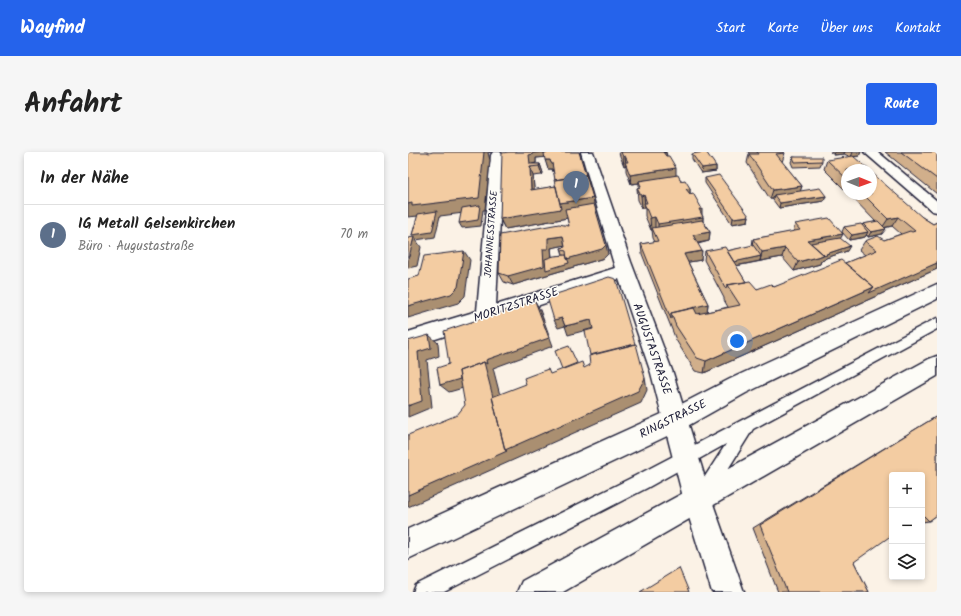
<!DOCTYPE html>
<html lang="de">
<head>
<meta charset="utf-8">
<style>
	:root { --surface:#fff; --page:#f6f6f6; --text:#222; --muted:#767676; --line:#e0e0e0; --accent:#2563eb }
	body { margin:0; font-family:Kalam,sans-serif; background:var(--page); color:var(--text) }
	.controls { position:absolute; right:12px; bottom:12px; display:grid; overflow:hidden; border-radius:4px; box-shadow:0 2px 6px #0003 }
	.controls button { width:36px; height:36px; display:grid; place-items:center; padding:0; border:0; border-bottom:1px solid var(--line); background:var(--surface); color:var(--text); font:20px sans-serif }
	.compass { position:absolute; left:433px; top:12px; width:36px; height:36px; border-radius:50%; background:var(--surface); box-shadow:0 2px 6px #0003; rotate:91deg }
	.you { position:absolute; left:329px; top:189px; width:14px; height:14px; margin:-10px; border:3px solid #fff; border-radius:50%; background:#1a73e8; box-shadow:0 0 0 6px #1a73e833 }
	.badge { display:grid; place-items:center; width:26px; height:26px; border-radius:50%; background:var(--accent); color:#fff; font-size:13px; font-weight:700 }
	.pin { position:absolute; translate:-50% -33px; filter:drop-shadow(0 1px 2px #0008) }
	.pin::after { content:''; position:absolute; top:21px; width:14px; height:12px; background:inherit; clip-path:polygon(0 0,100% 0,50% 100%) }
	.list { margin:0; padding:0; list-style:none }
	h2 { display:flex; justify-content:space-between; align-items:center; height:52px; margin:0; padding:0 16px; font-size:17px }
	h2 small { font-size:13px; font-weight:400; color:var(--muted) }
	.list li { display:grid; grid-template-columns:26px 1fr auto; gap:12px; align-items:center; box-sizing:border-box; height:60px; padding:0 16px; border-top:1px solid var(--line) }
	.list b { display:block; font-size:15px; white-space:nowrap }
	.list p { margin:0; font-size:13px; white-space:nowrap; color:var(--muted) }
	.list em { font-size:13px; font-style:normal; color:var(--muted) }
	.icon { flex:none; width:22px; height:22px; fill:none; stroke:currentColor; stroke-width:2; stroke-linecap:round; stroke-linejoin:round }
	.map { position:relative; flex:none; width:529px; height:440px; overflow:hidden; border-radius:4px }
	header { display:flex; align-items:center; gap:24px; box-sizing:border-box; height:56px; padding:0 20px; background:var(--accent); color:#fff }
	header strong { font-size:19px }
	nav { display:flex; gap:22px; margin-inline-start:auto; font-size:14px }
	.intro { display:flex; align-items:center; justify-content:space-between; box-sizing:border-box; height:96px; padding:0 24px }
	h1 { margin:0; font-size:28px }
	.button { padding:10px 18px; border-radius:4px; background:var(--accent); color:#fff; font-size:14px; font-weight:700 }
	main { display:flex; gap:24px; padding:0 24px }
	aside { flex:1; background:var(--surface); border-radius:4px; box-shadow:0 2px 6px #0003 }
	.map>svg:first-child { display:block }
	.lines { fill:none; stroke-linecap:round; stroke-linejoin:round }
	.service-casing { stroke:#22223b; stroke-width:3 }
	.minor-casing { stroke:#22223b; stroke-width:3 }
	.primary-casing { stroke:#22223b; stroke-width:3 }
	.service { fill:#fdfcf7; fill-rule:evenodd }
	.minor { fill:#fdfcf7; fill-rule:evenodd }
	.primary { fill:#fdfcf7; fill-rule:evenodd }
	.wall { fill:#d1af8b; stroke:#22223b; fill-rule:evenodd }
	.shaded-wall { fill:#aa8f71; stroke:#22223b }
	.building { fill:#f3cca2; stroke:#22223b }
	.labels { text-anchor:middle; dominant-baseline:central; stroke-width:3; stroke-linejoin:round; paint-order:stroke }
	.far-street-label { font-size:10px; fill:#22223b; stroke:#fdfcf7 }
	.street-label { font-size:12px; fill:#22223b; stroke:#fdfcf7 }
</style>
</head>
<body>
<header>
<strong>Wayfind</strong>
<nav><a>Start</a><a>Karte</a><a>Über uns</a><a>Kontakt</a></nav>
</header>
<div class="intro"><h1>Anfahrt</h1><a class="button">Route</a></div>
<main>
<aside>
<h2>In der Nähe<small></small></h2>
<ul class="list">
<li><span class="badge" style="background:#5c6f8a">1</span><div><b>IG Metall Gelsenkirchen</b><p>Büro · Augustastraße</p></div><em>70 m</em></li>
</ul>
</aside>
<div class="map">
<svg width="529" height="440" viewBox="0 0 529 440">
	<rect width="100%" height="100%" fill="#fbf2e6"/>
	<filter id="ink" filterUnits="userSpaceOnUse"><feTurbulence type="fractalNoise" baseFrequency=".025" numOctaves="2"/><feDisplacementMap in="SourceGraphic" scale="8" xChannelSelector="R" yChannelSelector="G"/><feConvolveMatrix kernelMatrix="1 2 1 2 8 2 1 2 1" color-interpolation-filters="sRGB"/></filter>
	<g filter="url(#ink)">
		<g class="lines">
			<!-- service casing -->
			<g class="service-casing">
				<path id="service" d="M529,166V177L345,277L302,346L296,349L290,346L287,340L318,292L239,336L36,440H5L8,433L227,324Z"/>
			</g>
			<!-- minor casing -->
			<g class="minor-casing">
				<path id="minor" d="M85,0H92L95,3L88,153L207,116L173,0H185L223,110L265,221L304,349L336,440H304L276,349L243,221L211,127L0,196V180L69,159L83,3Z
					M456,0H470L529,49V60L524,59Z"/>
			</g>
			<!-- primary casing -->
			<g class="primary-casing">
				<path id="primary" d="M529,132V147L338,241L276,276L0,407V377L258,260L322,227Z
					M529,204V224L155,440H109L114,429L521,207Z"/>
			</g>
			<!-- service -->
			<use href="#service" class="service"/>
			<!-- minor -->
			<use href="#minor" class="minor"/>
			<!-- primary -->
			<use href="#primary" class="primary"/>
		</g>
		<!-- wall -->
		<path class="wall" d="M101,0H171L200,102L196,106L105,133L96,130L91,121L161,74L159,66L97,77L92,67ZM137,5L140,17H144L146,20L148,34L126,38L125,24L134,23L135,21L132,12H124L128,11V6ZM157,93V95L153,96L155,103L144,105L143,96Z
			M211,0H258L259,4L268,23L282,36V42L295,65V69L302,80L301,89L290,92L293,108L280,110L300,152L299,160L320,155L316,148V146L296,108L297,99H319L344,94L345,87L385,80L387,72L432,86L439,99L418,106L416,108L413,109L412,112L386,119L374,105L328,114L338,130L349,137L366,135L437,111L457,103L451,98L457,89L476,88L493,82L484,74L476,76L474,82L460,85L459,83L457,85L441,88L434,80L436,75L454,73L455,72L468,70L441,42H463L514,65L525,72L529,70V117L296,221L287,219L268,188L263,175L234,102L233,92L247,90L245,86L244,78H243L237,64V56H234L230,48L229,36L231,35V31L223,32L218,19V13L216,14L212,4Z
			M340,0H376L377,1L374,10L394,34L392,39L418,44L416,49L371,56L365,48V47H362L339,11L341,2Z
			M422,0H453L451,4L443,5L436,2L426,3Z
			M477,0H529V42Z
			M284,2L308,14V19L293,21L284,7Z
			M385,5L414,9L412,14L385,15L383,10Z
			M419,8L439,18V40L416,17Z
			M297,26L341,64L340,69L324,72L297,31Z
			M529,264V363L521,369L514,370V323L446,410L461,440H370L345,376Z"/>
		<!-- shaded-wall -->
		<path class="shaded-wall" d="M76,0H83L80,1L82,8L77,58H75L73,74L54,76L51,71L71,59L32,64L27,85L8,88L13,95L9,114L0,116V105L6,86L4,83L10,64L0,65V52Z
			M125,0H142V5L128,6V11L124,12V15L98,10Z
			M255,0H258L259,9Z
			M427,0H437L436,2L426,3Z
			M445,0H453L451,4L443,5Z
			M217,4L218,13L216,14L215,5Z
			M137,8H142L144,11L147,20H145L144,17H140Z
			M132,12L135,21L134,23L131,14Z
			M308,14V19L293,21L294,16Z
			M122,15L125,24L127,47L123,38Z
			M268,16V25L231,29V31L223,32L222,23Z
			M394,34L391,43H366L365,47H362L365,38Z
			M282,36V48L278,37Z
			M236,43L237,56H234L233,44Z
			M418,44L416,49L371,56L372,51Z
			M185,46L188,61L97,77L92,67L152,51Z
			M291,57H294V65H295L294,77L250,85V72Z
			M341,64L340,69L324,72L325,66Z
			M247,65V77L243,78L242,66Z
			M490,65L484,74L474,76L480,67Z
			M478,77L474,82L460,85L463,80Z
			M302,80L301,89L285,92V83Z
			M460,80L457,85L441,88L444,83Z
			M435,82L430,91L402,96L399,88Z
			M155,84L158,93L143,96L144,106L159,107L198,93L200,102L196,106L105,133L100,124L135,97L140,86Z
			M442,94L439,99L418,106L416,108L413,109L412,112L386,119L390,110L416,103L418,102Z
			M377,96L374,105L352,109L354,100Z
			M56,99L62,108L57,144L50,151L0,166V154Z
			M294,99L293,108L276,111V102Z
			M353,104L352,109L322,115L323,110Z
			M529,111V117L296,221L298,209L466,135Z
			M127,149L132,158L145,194L85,216L105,294L237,226L239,238L233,251L0,355V343L97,298L62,234L41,240L32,233L76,210Z
			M300,152L299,160L268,174L285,155Z
			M154,166L157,174L150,176L146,168Z
			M183,168L186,176L160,183L157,174Z
			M21,183L30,191L31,204L19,208L24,255L0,265V254L10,200Z"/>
		<!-- building -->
		<path class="building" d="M0,0H19L21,1L25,0H76L71,46L4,54V51L0,52Z
			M101,0H125V2L121,3L122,12H132L131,14L122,15L123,38L148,34L153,57L92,67L94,1Z
			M126,0H140L126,1Z
			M140,0H171L178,23L147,28L144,11H143L142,8H137L136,1Z
			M213,0H258H255L258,4H261L268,16L222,23L217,10H220L217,4L215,5Z
			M296,0H298L308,14L294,16L284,2Z
			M349,0H376L377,1L368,2L394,34L365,38L341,2H350Z
			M493,0H529V27Z
			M445,4L461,18H439V27L419,8Z
			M385,5H414V9L387,10Z
			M463,20L514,65L525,72L529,70V111L461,141L466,135L437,111L469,98L457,89L470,84L476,88L502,79L504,80L507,79L490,65L480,67L455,42H463Z
			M178,23L185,46L152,51L146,28Z
			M270,23L273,29L277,28L282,36L278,37L282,42L285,41L294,57H291L295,65L250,72L247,65L242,66L236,51H239L236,43L233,44L229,36L233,35L231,29Z
			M311,23L341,64L325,66L297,26Z
			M412,36L418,44L372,51L366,43Z
			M186,52L198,93L194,97L159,107L158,99L154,98L153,96L157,95L155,84L140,86V97H135L136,114L100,124L91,121L92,83L151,72L161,74L157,57Z
			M72,53L70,68L51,71L54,56Z
			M29,59L24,80L4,83L10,62Z
			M421,66L435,82L399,88L416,103L390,110L377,96L354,100L345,87L392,78L387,72Z
			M294,68L302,80L285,83L294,99L276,102L300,152L263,161V167L233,92L250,89L244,76Z
			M470,69L478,77L463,80L455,72Z
			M453,72L460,80L444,83L436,75Z
			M6,85L1,105H0V86Z
			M432,86L442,94L418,102L419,103L415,104L416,103L403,91Z
			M345,93L353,104L326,110L319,99Z
			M317,95L338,130L319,133L318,137L297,99Z
			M56,99L50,135L43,142L0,154V127L11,124L16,104Z
			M158,103L161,111L138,118L137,107L146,104Z
			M433,108L466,135L298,209L289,206L268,174L263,161L286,156L289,162L332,153L319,133L342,129L349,137L363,132L366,135Z
			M201,125L208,127L227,192L182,203L177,179L185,177L183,168L157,174L154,166L146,168L139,145Z
			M127,149L141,186L78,208L79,212L76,210L51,219L52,227L32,233L29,216L41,212L36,179Z
			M21,183L23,196L10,200L14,249L0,254V189Z
			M228,192L237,226L230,239L97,298L84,245L118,232L116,226L140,217L142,222L174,210L176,216L182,213L181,204Z
			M161,194L169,211L154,217L147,199Z
			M76,210L85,245H84L97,298L99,299L0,343V283L49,263L57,253L51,219Z
			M529,264V363L521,369L516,364L514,366V323H484V383L446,410L461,440H379L352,373Z
			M271,416L281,440H232Z"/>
	</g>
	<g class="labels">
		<!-- far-street labels -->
		<g class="far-street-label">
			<text transform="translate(83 82) rotate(-86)">JOHANNESSTRASSE</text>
		</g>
		<!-- street labels -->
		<g class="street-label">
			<text transform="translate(108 153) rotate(-18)">MORITZSTRASSE</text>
			<text transform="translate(244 197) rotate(71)">AUGUSTASTRASSE</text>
			<text transform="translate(265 267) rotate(-26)">RINGSTRASSE</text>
		</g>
	</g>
</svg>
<div class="controls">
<button>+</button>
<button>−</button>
<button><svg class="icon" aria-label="layers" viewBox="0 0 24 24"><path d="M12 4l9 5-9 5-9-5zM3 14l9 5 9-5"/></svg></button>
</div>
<svg class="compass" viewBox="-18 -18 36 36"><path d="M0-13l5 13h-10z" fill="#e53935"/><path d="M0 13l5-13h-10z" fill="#767676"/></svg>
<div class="you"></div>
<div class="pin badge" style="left:168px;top:52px;background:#5c6f8a">1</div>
</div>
</main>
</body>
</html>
